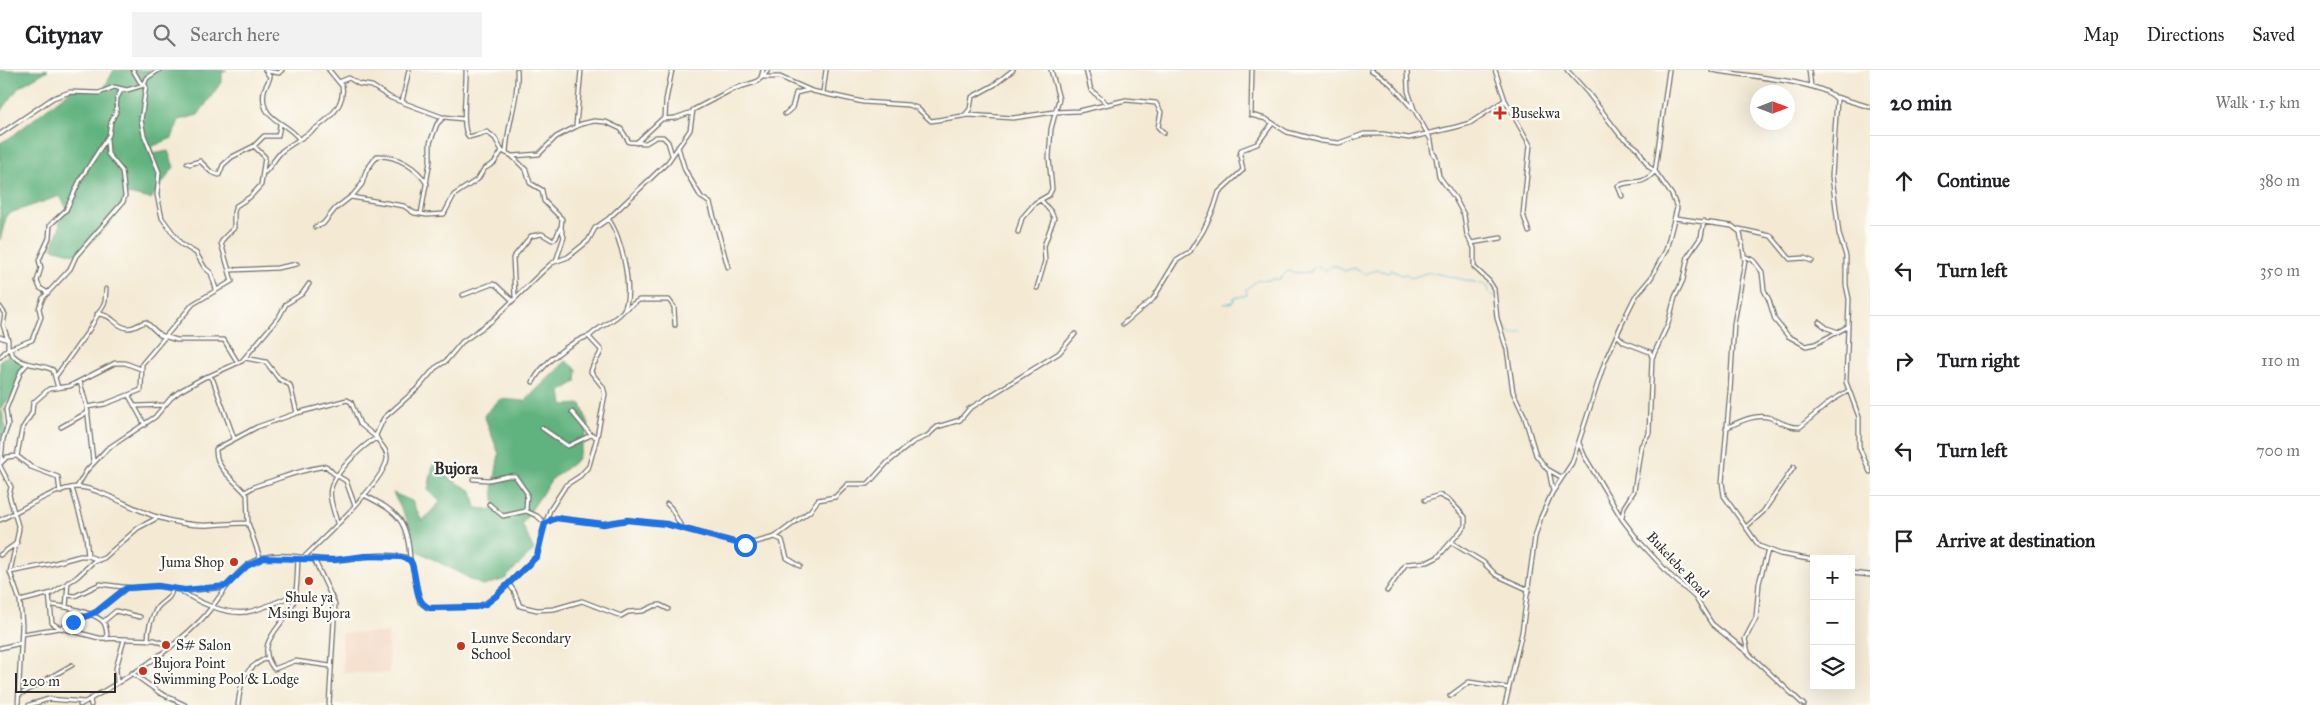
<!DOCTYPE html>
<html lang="en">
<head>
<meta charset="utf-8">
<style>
	:root { --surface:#fff; --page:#f2f2f2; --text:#202124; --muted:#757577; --line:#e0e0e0 }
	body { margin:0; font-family:"IM FELL Great Primer",serif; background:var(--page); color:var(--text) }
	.controls { position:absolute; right:15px; bottom:15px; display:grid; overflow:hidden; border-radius:0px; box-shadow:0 5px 20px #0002 }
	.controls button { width:45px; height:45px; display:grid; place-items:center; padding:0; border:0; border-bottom:1px solid var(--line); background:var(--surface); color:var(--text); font:25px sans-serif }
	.compass { position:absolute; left:1750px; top:15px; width:45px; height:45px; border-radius:50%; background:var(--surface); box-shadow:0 5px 20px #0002; rotate:90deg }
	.scale { position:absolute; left:15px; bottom:12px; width:101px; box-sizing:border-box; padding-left:5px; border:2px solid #2b2b2b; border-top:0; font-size:14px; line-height:18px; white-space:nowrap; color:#2b2b2b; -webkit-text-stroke:4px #fdfcf7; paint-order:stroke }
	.stop { position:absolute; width:15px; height:15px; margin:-11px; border:4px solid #1a73e8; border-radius:50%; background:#fff }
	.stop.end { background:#1a73e8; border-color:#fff; box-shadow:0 1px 5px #0008 }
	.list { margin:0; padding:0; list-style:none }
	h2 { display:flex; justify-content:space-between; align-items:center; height:65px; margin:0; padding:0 20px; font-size:21px }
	h2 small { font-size:16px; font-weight:400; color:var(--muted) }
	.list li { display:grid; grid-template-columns:32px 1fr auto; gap:15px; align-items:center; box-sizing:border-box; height:90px; padding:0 20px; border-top:1px solid var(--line) }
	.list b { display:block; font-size:19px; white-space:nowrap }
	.list em { font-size:16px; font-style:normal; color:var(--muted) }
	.icon { flex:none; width:28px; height:28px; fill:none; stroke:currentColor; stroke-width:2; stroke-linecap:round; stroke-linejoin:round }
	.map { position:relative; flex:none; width:1870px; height:635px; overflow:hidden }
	header { display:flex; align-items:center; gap:30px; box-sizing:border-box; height:70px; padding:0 25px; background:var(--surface); border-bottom:1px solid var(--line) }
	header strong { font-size:24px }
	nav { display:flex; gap:28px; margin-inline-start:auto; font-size:18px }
	.search { width:350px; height:45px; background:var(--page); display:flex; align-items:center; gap:12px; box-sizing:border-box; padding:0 18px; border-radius:0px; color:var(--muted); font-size:19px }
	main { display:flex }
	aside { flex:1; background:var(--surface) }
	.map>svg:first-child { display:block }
	.built { fill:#f3d4bf }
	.forest { fill:#61b27e; stroke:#466e54 }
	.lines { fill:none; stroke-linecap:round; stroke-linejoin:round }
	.stream { stroke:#59bfd7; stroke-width:1 }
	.street-casing { stroke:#716e66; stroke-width:5.5 }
	.street { stroke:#fff; stroke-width:3 }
	.route { stroke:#1a73e8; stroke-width:6 }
	.poi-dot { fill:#c8321e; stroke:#fdfcf7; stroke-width:2 }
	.labels { text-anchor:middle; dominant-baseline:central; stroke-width:4.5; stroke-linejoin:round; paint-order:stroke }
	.poi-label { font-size:14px; fill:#2b2b2b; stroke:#fdfcf7; text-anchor:start }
	.street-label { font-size:14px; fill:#2b2b2b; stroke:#fdfcf7 }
	.quarter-label { font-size:16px; font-weight:bold; fill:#2b2b2b; stroke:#fdfcf7 }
</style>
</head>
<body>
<header>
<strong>Citynav</strong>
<div class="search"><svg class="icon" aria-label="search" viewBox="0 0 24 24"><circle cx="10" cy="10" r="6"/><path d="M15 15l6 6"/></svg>Search here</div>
<nav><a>Map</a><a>Directions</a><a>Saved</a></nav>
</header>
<main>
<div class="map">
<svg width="1870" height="635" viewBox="0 0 1870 635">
	<rect width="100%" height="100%" fill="#fdfcf7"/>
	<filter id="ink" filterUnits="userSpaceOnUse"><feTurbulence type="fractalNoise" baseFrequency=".02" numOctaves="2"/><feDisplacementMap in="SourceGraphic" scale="10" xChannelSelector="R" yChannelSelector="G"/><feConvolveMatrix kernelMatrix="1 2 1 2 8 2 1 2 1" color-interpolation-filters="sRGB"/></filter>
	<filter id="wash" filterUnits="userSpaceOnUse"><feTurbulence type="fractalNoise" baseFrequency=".0096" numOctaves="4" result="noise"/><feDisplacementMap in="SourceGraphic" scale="20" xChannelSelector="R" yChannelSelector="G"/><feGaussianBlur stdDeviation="1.12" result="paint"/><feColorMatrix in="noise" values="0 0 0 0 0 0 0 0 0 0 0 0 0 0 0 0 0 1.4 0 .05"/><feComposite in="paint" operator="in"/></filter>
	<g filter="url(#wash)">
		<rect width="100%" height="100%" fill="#f4ead4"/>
		<!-- built -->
		<path class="built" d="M342,563H388L389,603H343Z"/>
		<!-- forest -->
		<path class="forest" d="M0,0H48L19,17L0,43Z
			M114,0H227L222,3V11L198,45L179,50L172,68L151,77L153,84L168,81L174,97L151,129L128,124L109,154L78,185L52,178L60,156L59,148L67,139L60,126L7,144L0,170V73L11,67L72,19L103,20Z
			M11,284L26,292L17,320L1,338L7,362L0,367V290Z
			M566,291L577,299L576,312L561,321L563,335L581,334L589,356L577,390L551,410L522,454L534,480L505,509L484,516L412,478L410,456L393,423L412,431L422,451L440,432L428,420L433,394L449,408L472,421L476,438L495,440L493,419L499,384L484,345L500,329L525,331Z"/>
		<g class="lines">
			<!-- stream -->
			<path class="stream" d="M1224,234L1233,232L1234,228L1247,225L1246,219L1258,210C1266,212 1272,208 1280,209L1288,201L1296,203L1311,202L1314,196L1326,200L1331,196H1337L1344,201L1354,198L1364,204L1378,200L1389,203L1391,199L1401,205L1406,204L1411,208L1430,202L1483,214L1488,217L1489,223L1494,227
				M1499,249L1512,265L1523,262"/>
		</g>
	</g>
	<g filter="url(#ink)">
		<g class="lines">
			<!-- street casing -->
			<g class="street-casing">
				<path id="street" d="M133,0L140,12L146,16L141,50L144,65L159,102L157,125L162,148L181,174L196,183L205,198L211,203L216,219
					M265,0L270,7C269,12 265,16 264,21C259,51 287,51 299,69
					M466,0C467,15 460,59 469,67L487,62L495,68L502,81L512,86L526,100L530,113L542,120L544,131L562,149L561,158L564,167L556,191
					M1086,0L1091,20L1106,33
					M1252,0L1251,45L1266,49L1287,62L1321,71L1339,73L1364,64H1383L1409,68L1456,57L1470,53L1505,30
					M1371,0C1392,11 1398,23 1413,39
					M1407,0L1408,21L1414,39L1431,70L1433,83L1436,87L1439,106L1455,128L1464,145L1467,165L1474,178V197L1489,211L1494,219L1497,248L1507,280L1513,322L1524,345L1536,385L1547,399L1561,407
					M1495,0L1505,30L1530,75L1523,144L1529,162
					M1567,0L1588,23L1620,65L1638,79L1649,97L1655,101C1641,118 1632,108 1618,116L1622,126
					M1712,0C1735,5 1827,11 1837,30L1832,106L1839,164L1846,186V215L1849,229L1846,312L1859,347V377L1870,402
					M1809,0L1811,16
					M267,1L279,3L282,0
					M761,7H780L812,21L863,32L909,35L917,38L931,51L969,45L1013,48L1054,42L1079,41L1126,30L1156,33L1161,42L1158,57L1164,63
					M763,7L768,0
					M339,12L349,8L359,14L372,16L391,28L442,47
					M823,22L826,0
					M1836,27L1870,37
					M402,32L409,0
					M785,44L792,38L796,23L808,20
					M965,45L970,39L972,27L994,15L1013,0
					M665,48L666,30L672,0
					M576,56L581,0
					M0,64L53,28L70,22L99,23L114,17L127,20L144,15L147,8L159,0
					M636,73L662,49L675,48L692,42
					M678,77L685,100L701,127L710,133L728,197
					M506,83C507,54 519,29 517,0
					M513,86L539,84L556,67L581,54L594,51L606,52L621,59L629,72L646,73L656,67H663L668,72L672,85
					M187,93L190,94L200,91L211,102L219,105L223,95L232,87L254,76L264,66H278L280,55
					M265,102C271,96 276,87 282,81C301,66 348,46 342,16L329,0
					M351,127L404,136L414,143L427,145L444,144L454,125L478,109L484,99L494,93L502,81
					M421,144L430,91V73L437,54L444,47L463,49
					M1675,148L1732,156L1740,162L1745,191L1734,254L1730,322L1722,412L1724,426L1759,476L1780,484L1814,490
					M315,157L323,154L335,139L353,125L362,114L366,101L377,86C397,85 417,98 427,114
					M1739,159L1771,166L1790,189L1804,188L1812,191
					M1018,162L1022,148L1035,133L1049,125L1052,119L1049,88L1051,59L1059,29L1051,0
					M1471,173L1501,168
					M1744,186L1753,190L1762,202L1764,220L1769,230L1775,250L1788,266L1806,276L1815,274L1847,257
					M230,200L277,198L297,194
					M1037,218L1045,191L1044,176L1054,148L1051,142L1041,130
					M48,223L40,218L37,211L41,198L39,190L49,168L50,155L66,140L81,108L109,65L111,52L116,42L117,28L122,19
					M463,225L492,214L496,215L512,230
					M515,227L513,188L531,166L542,164L552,170L556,168L560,158
					M0,237L5,244L3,255L8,270V279
					M624,240L639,230H669L674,237L675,255
					M97,244C113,244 114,256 127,258C135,259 139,253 146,252L160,265L177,270H224L238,293
					M1819,252L1827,258L1838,262
					M1123,254L1153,229L1176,191L1189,183L1203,161L1214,138L1219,122L1243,100L1240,85L1241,80L1257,74L1272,54
					M1617,265L1624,272L1650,282L1652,287
					M0,267L8,270
					M9,279C18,298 37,292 53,300L58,318
					M0,287L8,279L32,270L41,247L39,238L43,228L70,199L76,186L123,132L125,126L122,101L108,84L107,69
					M245,288L266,292L279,309L290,315L297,343
					M56,306L89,260L105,232L106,219
					M209,306L242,291L279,247L286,234L302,224L309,214
					M80,312L87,337L93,391
					M533,312C542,294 569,272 589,266
					M129,326L145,355
					M136,336L165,335
					M87,337L105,334L141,320L142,294L193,234L232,211L221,173L224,168L234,158V142L236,136L250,127L261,115L265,87L254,76
					M572,342L591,365
					M61,357L88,342
					M542,358L568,376L591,365L597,367
					M1726,358C1739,352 1755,343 1771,348C1781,352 1789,358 1800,357L1831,331L1848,321
					M1579,373L1585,387L1622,449L1638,470L1671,506L1695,527L1712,554L1747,582L1804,635
					M17,386L22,359L32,343L33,333L49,319L70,316L115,293H125L141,299
					M1,392L3,369L8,355L6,339L21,301L27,294
					M0,394L7,387L17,386L31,397L58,407L60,422
					M0,396L11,417L9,425L19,459L10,502L20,531L22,555L18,635
					M1549,401L1553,421
					M473,409L489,410L507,406H515L527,423L526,441L537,446L545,453L556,448L604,454L627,450L666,454L745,475L775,467L810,441L818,430L835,427L848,414H868L887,393L913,372L927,366L937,357L960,350L969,339L1059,283L1075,264
					M77,417L87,400L107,379L155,347L171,328L180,321L205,307L209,306L213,310L234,368
					M72,418L86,466L88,486
					M245,422C260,412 262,415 277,409C294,403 308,399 326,396L333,403L346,411L355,436
					M364,425C398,442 408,450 410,489
					M489,434L503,446L526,441
					M667,434L671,438L682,458
					M1622,447L1624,437L1634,421L1641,376L1649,363L1652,288L1668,254L1675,227L1683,210L1688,186L1701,167L1704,151
					M0,450C20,441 56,417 78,417C100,418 134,440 157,447C173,452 193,456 210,455C223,454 235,453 248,453
					M1746,457L1763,442L1794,397
					M775,467L782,470L787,488L800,496
					M1452,473L1483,492L1496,505L1529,520
					M0,485L17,473
					M260,488L248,453L247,425C237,411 215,400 216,379L257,357L297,343L347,330L351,332L360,354L377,368C363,374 335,403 331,418C328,428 335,443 337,453
					M298,488C297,502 298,517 294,531C286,556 252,571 274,599L295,591L330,596
					M303,488C322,470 384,412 387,389C388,378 378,374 376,365L384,348L419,317L435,298L446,291L462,272L493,250L543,201L552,193L568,187L588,171L595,158L608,149L668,92L690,60L693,40L733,19L756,12L761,8L763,0
					M314,489L335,534L329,635
					M10,502L51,494L80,486H88L99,490
					M1851,503L1870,505
					M509,514L514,521L520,536L537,540L554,539L582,531L621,546L628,542L643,541L654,536L660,535L668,539
					M181,521C197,532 226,545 247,542C264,539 278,531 294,525
					M1387,521L1406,494L1428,492L1438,487L1465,456V447L1449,430L1439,425L1425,430
					M49,524L52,553L60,558L96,542L126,518
					M67,525L75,526L100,514L131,518L158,516L185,521L226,517
					M20,531L52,523L77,507L93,492L104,488L138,458L159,447
					M52,535C64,536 97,543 104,553C107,558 107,564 107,569
					M66,537L68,512
					M103,552L116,541L140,547
					M22,564L60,558L99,568L155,570L171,577
					M148,570C148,558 151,548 157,538C163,530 171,530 172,519
					M0,578L21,573
					M1748,582L1745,569L1756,548L1759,513L1768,480
					M132,603L160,623L185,635
					M117,613L116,598L124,570
					M19,625L72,595
					M1450,626L1469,612L1508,618
					M90,629L91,635
					M29,635L49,629L85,632
					M80,635C123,610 167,585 202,549C219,531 230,506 252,492C276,478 309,491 335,490C357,489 381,482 404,487C408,488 410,490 412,494L420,532L428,538L476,537L486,533L496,526L537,486L542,463L550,440L566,415L580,406L589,396L597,367L605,324L603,317L591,302C592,293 601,286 601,280L589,267C598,256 614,252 623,241C635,225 621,163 608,149
					M238,635C241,610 243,599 267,588
					M1505,635L1522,562L1535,467L1541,447L1552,423L1572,393L1605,291L1625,247L1635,227L1651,208L1666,180L1677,138L1672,125L1655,101L1669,0"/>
			</g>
			<!-- street -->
			<use href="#street" class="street"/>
		</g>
	</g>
	<g class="lines" filter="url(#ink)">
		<!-- route -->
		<path class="route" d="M73,552L96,542L126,518L158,516L185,520L226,516L247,496L264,488L334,490L365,486L401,487L410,490L412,494C417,508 414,533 430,538L476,537L486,534L496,526L537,486L545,453L556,448L603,454L627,450L666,454L745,475"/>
	</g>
	<!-- markers -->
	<g class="poi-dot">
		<path d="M1497.5 35.5h5v5h5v5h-5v5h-5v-5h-5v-5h5z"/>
		<circle cx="234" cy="492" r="5"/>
		<circle cx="309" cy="511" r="5"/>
		<circle cx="166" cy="575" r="5"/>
		<circle cx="461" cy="576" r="5"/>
		<circle cx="143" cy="601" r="5"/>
	</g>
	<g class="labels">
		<!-- poi labels -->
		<g class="poi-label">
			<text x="1511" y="43">Busekwa</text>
			<text x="224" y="492" text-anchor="end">Juma Shop</text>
			<text x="309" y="527" text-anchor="middle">Shule ya<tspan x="309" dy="16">Msingi Bujora</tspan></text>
			<text x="471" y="568">Lunve Secondary<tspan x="471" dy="16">School</tspan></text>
			<text x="176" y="575">S# Salon</text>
			<text x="153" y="593">Bujora Point<tspan x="153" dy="16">Swimming Pool &amp; Lodge</tspan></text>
		</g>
		<!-- street labels -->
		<g class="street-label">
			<text transform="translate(1678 495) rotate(47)">Bukelebe Road</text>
		</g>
		<!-- quarter labels -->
		<g class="quarter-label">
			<text x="456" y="398">Bujora</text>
		</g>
	</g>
</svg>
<div class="controls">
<button>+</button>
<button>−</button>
<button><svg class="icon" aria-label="layers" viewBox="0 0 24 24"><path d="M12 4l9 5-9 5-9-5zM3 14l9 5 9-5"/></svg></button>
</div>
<svg class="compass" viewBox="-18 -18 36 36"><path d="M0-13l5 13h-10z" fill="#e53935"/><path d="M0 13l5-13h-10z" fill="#757577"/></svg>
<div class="scale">200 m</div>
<div class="stop" style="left:745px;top:475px"></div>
<div class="stop end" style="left:73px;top:552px"></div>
</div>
<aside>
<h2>20 min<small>Walk · 1.5 km</small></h2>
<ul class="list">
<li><svg class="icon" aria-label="ahead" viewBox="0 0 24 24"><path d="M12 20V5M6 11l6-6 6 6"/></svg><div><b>Continue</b></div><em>380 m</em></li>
<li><svg class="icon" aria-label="left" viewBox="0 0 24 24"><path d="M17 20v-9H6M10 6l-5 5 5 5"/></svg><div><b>Turn left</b></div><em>350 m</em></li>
<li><svg class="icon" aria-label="right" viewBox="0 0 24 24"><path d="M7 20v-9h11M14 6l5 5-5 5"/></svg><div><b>Turn right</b></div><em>110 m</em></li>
<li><svg class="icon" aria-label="left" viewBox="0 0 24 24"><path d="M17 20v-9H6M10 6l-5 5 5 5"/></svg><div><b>Turn left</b></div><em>700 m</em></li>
<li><svg class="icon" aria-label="arrive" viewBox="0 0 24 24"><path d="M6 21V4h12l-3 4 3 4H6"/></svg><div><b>Arrive at destination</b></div></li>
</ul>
</aside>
</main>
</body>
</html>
